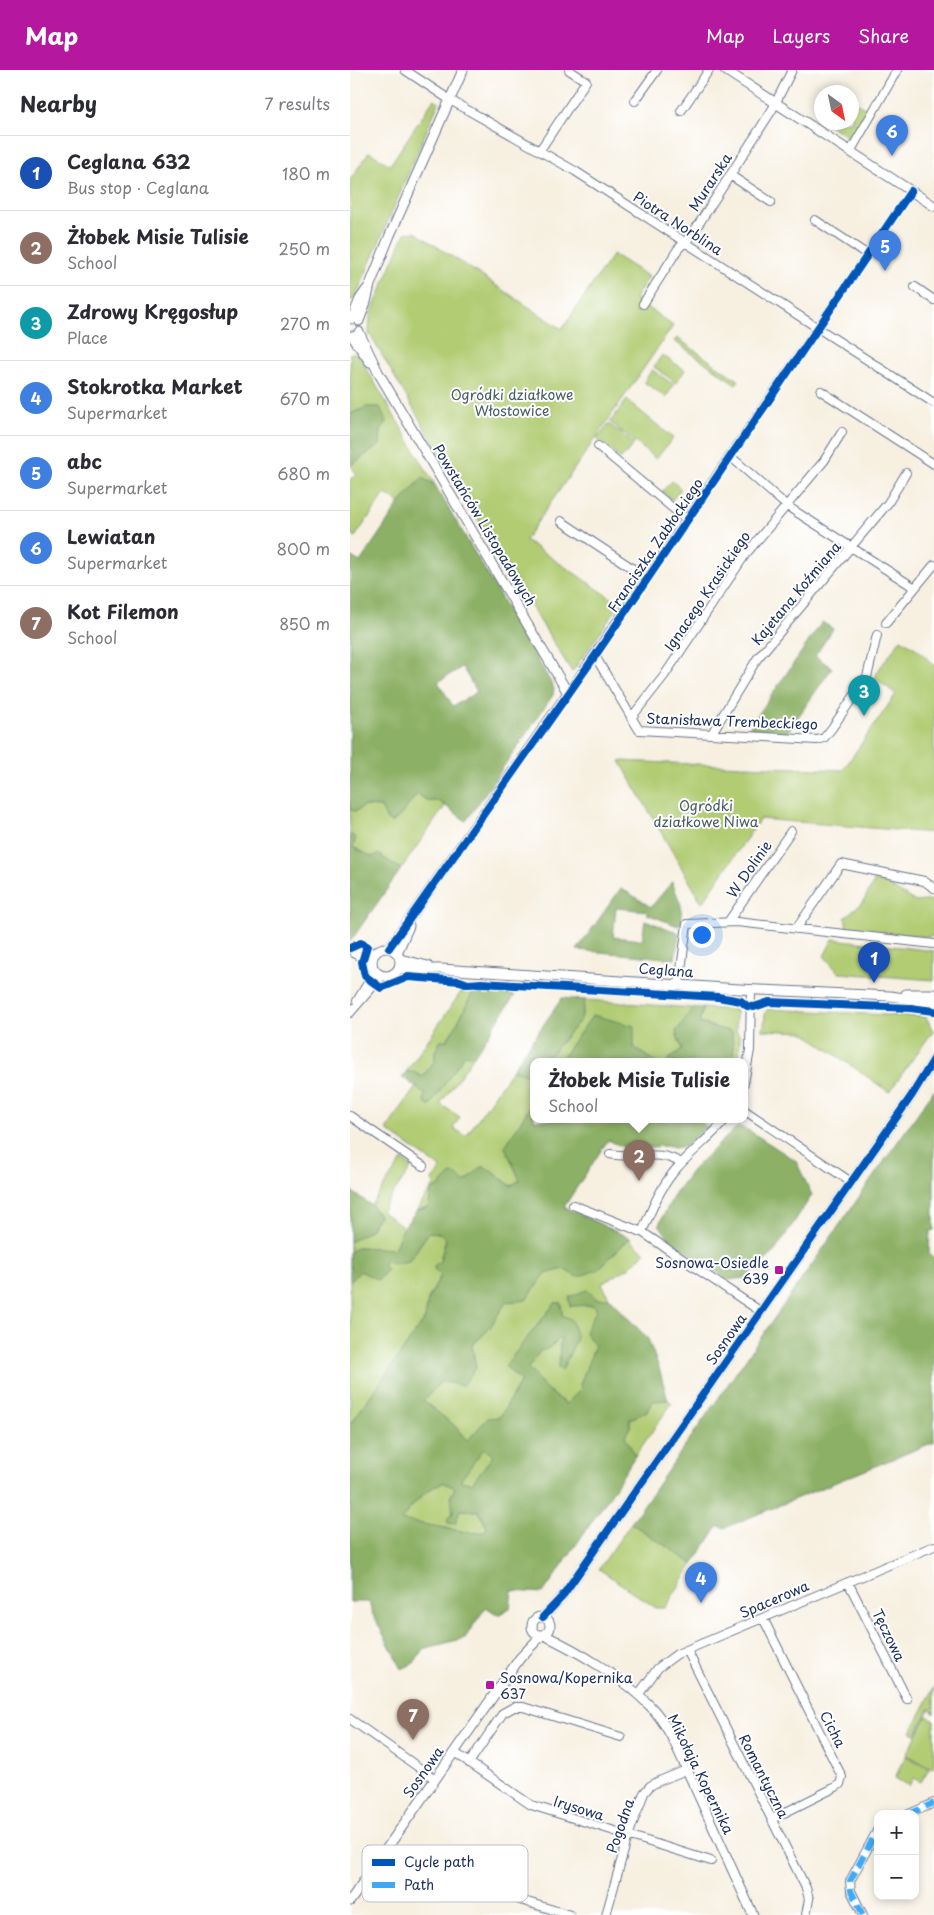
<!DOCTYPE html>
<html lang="en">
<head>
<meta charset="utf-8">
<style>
	:root { --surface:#fff; --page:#f7f7f7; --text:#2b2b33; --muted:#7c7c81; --line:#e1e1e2; --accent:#b5179e }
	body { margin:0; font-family:"Playpen Sans",sans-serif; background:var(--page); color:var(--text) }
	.controls { position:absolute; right:15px; bottom:15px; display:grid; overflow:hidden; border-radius:10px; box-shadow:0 2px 8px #0003 }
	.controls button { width:45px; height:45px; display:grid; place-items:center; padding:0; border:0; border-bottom:1px solid var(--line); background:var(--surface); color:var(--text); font:25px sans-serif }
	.compass { position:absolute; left:464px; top:15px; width:45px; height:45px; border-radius:50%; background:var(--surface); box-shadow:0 2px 8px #0003; rotate:147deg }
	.you { position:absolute; left:351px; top:864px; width:18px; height:18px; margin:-12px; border:4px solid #fff; border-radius:50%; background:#1a73e8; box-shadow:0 0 0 8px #1a73e833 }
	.badge { display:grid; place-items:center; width:32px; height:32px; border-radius:50%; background:var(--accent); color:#fff; font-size:16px; font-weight:700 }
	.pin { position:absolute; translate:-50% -41px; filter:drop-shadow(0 1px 2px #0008) }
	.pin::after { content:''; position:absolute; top:26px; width:18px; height:15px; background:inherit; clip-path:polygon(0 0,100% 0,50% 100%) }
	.popup { position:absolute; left:180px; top:988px; width:218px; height:65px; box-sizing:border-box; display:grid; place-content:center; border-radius:10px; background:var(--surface); filter:drop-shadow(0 1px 4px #0005); font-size:16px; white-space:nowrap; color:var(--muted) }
	.popup b { font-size:19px; color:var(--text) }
	.popup::after { content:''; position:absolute; left:50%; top:100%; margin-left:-10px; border:10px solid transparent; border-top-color:var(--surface) }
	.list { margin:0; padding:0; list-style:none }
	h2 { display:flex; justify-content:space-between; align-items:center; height:65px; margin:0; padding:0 20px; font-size:21px }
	h2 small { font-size:16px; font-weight:400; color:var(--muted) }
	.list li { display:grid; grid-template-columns:32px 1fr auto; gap:15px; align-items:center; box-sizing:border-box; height:75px; padding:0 20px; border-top:1px solid var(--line) }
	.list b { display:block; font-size:19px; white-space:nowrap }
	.list p { margin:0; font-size:16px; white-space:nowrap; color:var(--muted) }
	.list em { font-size:16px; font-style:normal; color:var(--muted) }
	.map { position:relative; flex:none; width:584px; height:1845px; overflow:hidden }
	header { display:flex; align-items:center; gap:30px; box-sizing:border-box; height:70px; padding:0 25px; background:var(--accent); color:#fff }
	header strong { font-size:24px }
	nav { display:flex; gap:28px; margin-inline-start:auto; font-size:18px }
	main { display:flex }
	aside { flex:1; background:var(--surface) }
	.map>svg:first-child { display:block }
	.green { fill:#b1cc73; stroke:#667e68 }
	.forest { fill:#8cb065; stroke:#547062; fill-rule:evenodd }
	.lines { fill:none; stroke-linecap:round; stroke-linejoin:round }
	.minor-casing { stroke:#68738c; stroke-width:10 }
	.tertiary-casing { stroke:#68738c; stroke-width:11 }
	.minor { stroke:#fff; stroke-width:8 }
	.tertiary { stroke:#fff; stroke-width:9 }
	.quiet { stroke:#3fa9f5; stroke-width:6; stroke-dasharray:12 6; stroke-linecap:butt }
	.cycleway-casing { stroke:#fff; stroke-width:11 }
	.cycleway { stroke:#0057b8; stroke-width:8 }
	.poi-dot { fill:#b5179e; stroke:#fff; stroke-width:2 }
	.labels { text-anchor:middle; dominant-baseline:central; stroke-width:4; stroke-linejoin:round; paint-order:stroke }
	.street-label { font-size:14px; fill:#1b2f5e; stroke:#fff }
	.park-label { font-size:14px; fill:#485e64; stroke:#fff }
	.poi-label { font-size:14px; fill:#1b2f5e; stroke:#fff; text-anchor:end }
	.key { fill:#fff; stroke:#bbc1cf; stroke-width:1 }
	.key-label { font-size:14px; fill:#1b2f5e }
</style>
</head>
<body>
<header>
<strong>Map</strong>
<nav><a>Map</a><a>Layers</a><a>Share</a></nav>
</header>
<main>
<aside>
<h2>Nearby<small>7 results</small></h2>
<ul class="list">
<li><span class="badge" style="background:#1a4fb4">1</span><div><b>Ceglana 632</b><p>Bus stop · Ceglana</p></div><em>180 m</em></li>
<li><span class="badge" style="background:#8d6e63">2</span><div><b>Żłobek Misie Tulisie</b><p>School</p></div><em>250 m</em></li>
<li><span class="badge" style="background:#0f9aa8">3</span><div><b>Zdrowy Kręgosłup</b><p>Place</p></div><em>270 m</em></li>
<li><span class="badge" style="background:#3f7fe0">4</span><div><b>Stokrotka Market</b><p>Supermarket</p></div><em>670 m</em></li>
<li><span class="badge" style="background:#3f7fe0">5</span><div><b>abc</b><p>Supermarket</p></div><em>680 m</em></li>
<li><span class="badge" style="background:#3f7fe0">6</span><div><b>Lewiatan</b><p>Supermarket</p></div><em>800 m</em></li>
<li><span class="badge" style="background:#8d6e63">7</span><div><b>Kot Filemon</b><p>School</p></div><em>850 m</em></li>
</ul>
</aside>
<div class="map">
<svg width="584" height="1845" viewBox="0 0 584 1845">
	<rect width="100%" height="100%" fill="#fff"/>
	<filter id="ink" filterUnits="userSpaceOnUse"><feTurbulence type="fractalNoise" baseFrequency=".02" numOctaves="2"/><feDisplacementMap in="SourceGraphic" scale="10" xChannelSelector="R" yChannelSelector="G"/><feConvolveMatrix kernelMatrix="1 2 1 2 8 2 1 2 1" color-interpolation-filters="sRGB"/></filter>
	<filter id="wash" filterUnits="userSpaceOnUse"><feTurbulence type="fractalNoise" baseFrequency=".0096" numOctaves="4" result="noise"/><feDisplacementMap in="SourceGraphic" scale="20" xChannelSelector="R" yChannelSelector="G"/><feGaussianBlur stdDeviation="1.12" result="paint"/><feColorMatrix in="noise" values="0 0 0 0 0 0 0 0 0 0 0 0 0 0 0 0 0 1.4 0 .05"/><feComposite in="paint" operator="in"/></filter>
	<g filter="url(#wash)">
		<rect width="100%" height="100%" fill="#f7f0e1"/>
		<!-- green -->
		<path class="green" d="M84,29L89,32L5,228L0,231V110L19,82L40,95Z
			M502,29L521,42L503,70L476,53L502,52Z
			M65,162L212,259L263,184L299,207L285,228L323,256L175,470L270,534L222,602L148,483L19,263L20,246L55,163Z
			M327,268L389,311L386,314L324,271Z
			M3,283L9,286L85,415L72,408L50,433L35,424L5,467L0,461V409L7,405L1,395L30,375L31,361L36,351L17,337L0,344V284Z
			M312,285L335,300L326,313L304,297Z
			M302,300L324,315L316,327L294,312Z
			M277,330L323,368L306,389L260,352Z
			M259,354L284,374L271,389L247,369Z
			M322,411L331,419L322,430L312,421Z
			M551,569L567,579L584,595V763L410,749L352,833L270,691L493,700L546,624L525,608L527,602Z
			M67,724L78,731H89L95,736L51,799L28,784L22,787L3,777L0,764V740L6,741L14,736L31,737L37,750L51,745Z
			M526,808L566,832L584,830V865L579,867L497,859L495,847L513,832Z
			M483,869L584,881V910L489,903L474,886Z
			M111,922L123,923C109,946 107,962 85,981V991L72,1007L64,1002H56Z
			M235,930L343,938L326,962L332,979L316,992H305L243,945L209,992H187L189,988L201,984L231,949Z
			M353,938L386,940V960L390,967L389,992H384L382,962L349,953Z
			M418,939L576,947L583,961L539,1022L453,962L411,960L414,957L415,943Z
			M115,983L124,986L90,1034L110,1047L103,1058L116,1066L162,1000L183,1006L184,1002V1030L155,1077L170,1110L161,1116L144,1102L129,1099L114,1113L101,1104L90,1116L82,1120L78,1137L66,1141L84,1115L82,1110L91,1098L36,1060L66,1017L75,1024L79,1036Z
			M52,1090L62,1097L31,1141L54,1157L44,1179L7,1177L0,1182V1172L20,1160L29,1145L21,1135Z
			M79,1162L90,1163L96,1168L90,1191L84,1196L91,1205L78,1230L75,1249L0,1355V1212L10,1201L33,1195L37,1190L59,1191Z
			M280,1168L282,1172L295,1182L280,1197L252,1213L259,1228L220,1236L242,1235L247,1239L245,1276L230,1314L231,1319L216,1335L195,1318L178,1298L190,1281L199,1278L211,1266L208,1298L212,1300L227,1268L212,1245L211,1233H205L155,1296L171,1311L150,1347L138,1349L117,1371L105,1356L73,1331L91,1311L126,1298L122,1276L139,1259L156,1232L176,1230L195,1204L213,1199L247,1200Z
			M302,1330H318L322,1333L285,1386L275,1366L280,1357V1349L296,1342Z
			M134,1377L143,1386L122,1414L109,1411Z
			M93,1412L105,1418L101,1425L103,1443L97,1449L110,1440L129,1441L137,1458L135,1462L122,1463L50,1450C66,1433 71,1422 93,1412Z
			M281,1453L343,1494L315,1538H306L249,1499Z
			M584,1618V1644L580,1638L566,1664L561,1662Z
			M577,1646L584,1650V1695L582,1698L556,1685Z
			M556,1686L579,1698L571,1712L563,1708L559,1716L545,1708L548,1701L551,1702L548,1700Z"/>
		<!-- forest -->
		<path class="forest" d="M17,337H30L36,351L31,361L30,375L1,395L0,344Z
			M72,408L85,415L204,618L203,625L116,751L89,731H78L67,724L51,745L42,753L37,750L31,737L14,736L6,741L0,740V486L10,492L50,433ZM112,597L127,622L103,636L88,612Z
			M472,552L483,559L465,586L482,598L437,663L397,661Z
			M0,764L6,768L3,777L22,787L28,784L51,799L0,872Z
			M322,812L331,835L332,853L328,856L297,844V841L266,838L263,867L292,870L295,850L329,863L325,889L227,880L271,818L301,837Z
			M123,923L165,925L124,986L115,984L79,1037L74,1031L75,1024L52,1007L56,1002H64L72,1007L85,991V981L91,970H97C108,955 114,938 123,923Z
			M212,928L235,930L231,949L201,984L189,988L187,992H184L183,1006L162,1000Z
			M343,938H353L349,953L382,962L384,992H316L332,979L326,962Z
			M243,945L284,956V978L305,992H209Z
			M584,1020V1160L580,1161L579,1184L584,1188V1372L374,1458L368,1456L343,1494L281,1453Z
			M184,1030V1050H350L357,1057L335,1076L324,1078L316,1076L277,1079L258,1070L214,1137L280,1168L247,1200L227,1207L213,1199L195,1204L176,1230L156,1232L139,1259L122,1275L126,1298L112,1316L91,1311L73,1331L105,1356L117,1371L138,1348L150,1347L171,1311L155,1296L205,1233H211L212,1245L221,1249L227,1268L212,1300L208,1298L211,1267L199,1278L190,1281L178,1298L195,1318L216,1334L231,1319L230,1314L245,1276L235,1262L247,1239L242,1235L220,1236L219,1227L237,1220L247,1229L259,1228L298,1269L309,1298L318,1330L303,1331L296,1342L280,1349V1357L275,1366L285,1386L261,1424L193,1523L162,1521L160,1538L148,1545L136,1537L115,1568L73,1579L64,1593L52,1599L23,1545L19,1532H0V1355L75,1249L78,1230L91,1205L84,1199V1196L90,1191L96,1169L90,1163L79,1162L59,1191L43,1194L37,1190L33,1195L37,1200L28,1210L10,1201L0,1212V1182L7,1177L44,1179L54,1157L66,1141L78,1137L82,1120L90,1116L101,1104L107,1105L115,1113L129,1099L134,1096L161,1116L170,1110L155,1077ZM134,1378L143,1386L122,1413L110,1411ZM93,1412L105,1418L101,1425L103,1443L97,1449L98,1453L105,1454L110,1440L129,1441L137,1458L135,1462L122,1463L51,1450C64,1433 73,1421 93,1412Z
			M388,1056L400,1061L446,1091L462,1125L423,1184L395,1208L378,1210L319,1169L309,1154L325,1123L343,1099Z
			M0,1120L21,1135L29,1145L20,1160L0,1172Z"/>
	</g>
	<g filter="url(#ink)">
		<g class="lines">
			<!-- minor casing -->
			<g class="minor-casing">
				<path id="minor" d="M55,0L100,30L225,101L584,333
					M285,31L307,0
					M331,41L359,0
					M190,80L236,11L219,0
					M500,82L547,0
					M380,105L421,132
					M465,150L518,185
					M565,217L584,230
					M293,234L328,179L341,166L422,40L442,0
					M471,321L584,394
					M248,376L337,450
					M380,386L437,436L565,518
					M211,451L297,508
					M536,553L584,495
					M245,586L289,660L467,670L474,668L482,658L517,607L527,565
					M218,623L561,121
					M281,648L314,606L395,485L474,391L492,362
					M362,663L407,589L538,433L556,403
					M378,852L441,761
					M446,859L491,794L574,811L584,818
					M0,880L25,883
					M4,883L22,892
					M329,915L337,854L387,852L584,874
					M7,931L25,901
					M0,943L32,906
					M394,1013L400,980L401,919
					M394,1040L501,1112
					M0,1046L73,1096
					M260,1084C285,1089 309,1079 331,1093
					M223,1135L292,1162L410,1241
					M292,1162C302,1139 311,1115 328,1097C343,1080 361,1067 375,1050
					M498,1512L557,1629
					M413,1548L492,1707L490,1714L486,1717L422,1749
					M337,1580L456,1818L459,1829L456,1845
					M288,1625L308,1598L327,1584L584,1476
					M0,1649L85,1709
					M104,1682L181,1735L361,1791
					M119,1693L153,1643L164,1637H173L271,1667
					M559,1744L584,1733
					M32,1785L48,1793L220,1845
					M256,1845L278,1766L294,1723L300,1716L307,1712L336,1700
					M513,1845L501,1821L500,1811L528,1759"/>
			</g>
			<!-- tertiary casing -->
			<g class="tertiary-casing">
				<path id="tertiary" d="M375,0L584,136
					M2,249L10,229L17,219
					M9,251L16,232L20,215L40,165L113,0
					M9,262L28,302L218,623L39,878
					M2,266L20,292
					M22 892a14 14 0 1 1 28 0a14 14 0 1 1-28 0Z
					M47,883L59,856
					M50,889L78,896
					M49,899H91L389,919L540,926L584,932
					M556,924H584
					M182 1556a9 9 0 1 1 18 0a9 9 0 1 1-18 0Z
					M193,1547L211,1528L562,1025L584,989
					M194,1565C228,1581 275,1609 301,1637C321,1658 331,1688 343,1713C363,1757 383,1801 403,1845
					M0,1831L170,1588L191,1566"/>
			</g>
			<!-- minor -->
			<use href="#minor" class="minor"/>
			<!-- tertiary -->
			<use href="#tertiary" class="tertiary"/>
			<!-- quiet -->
			<path class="quiet" d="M559,1744L584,1733
				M513,1845L501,1821L500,1811L528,1759"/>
			<!-- cycleway casing -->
			<g class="cycleway-casing">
				<path id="cycleway" d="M0,878L11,873L17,876L12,892L15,906L31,918L58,907L110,911L118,914L131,913L368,927L391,931L397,936L404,937L419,932L560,938L584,941
					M39,878L245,586L561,121
					M193,1547L211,1528L562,1025L584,989"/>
			</g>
			<!-- cycleway -->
			<use href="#cycleway" class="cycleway"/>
		</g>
	</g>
	<!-- markers -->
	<g class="poi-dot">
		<rect x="424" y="1195" width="10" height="10" rx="2.5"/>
		<rect x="135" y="1610" width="10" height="10" rx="2.5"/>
	</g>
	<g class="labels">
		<!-- street labels -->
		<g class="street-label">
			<text transform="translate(360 112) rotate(-57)">Murarska</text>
			<text transform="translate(328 153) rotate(33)">Piotra Norblina</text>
			<text transform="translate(135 455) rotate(59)">Powstańców Listopadowych</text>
			<text transform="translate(305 475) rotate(-56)">Franciszka Zabłockiego</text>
			<text transform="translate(357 521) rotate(-56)">Ignacego Krasickiego</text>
			<text transform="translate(446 523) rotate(-50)">Kajetana Koźmiana</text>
			<text transform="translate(382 651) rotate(2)">Stanisława Trembeckiego</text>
			<text transform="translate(399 799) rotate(-55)">W Dolinie</text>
			<text transform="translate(316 900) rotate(4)">Ceglana</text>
			<text transform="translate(376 1269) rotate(-55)">Sosnowa</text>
			<text transform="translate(424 1529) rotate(-23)">Spacerowa</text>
			<text transform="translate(539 1565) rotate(64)">Tęczowa</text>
			<text transform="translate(483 1659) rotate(63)">Cicha</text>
			<text transform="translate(73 1702) rotate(-55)">Sosnowa</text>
			<text transform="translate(351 1704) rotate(64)">Mikołaja Kopernika</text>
			<text transform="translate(414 1706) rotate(63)">Romantyczna</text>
			<text transform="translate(229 1738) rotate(17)">Irysowa</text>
			<text transform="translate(270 1756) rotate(-71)">Pogodna</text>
		</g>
		<!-- park labels -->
		<g class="park-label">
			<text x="162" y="324">Ogródki działkowe<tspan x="162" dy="16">Włostowice</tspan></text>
			<text x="356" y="735">Ogródki<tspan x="356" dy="16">działkowe Niwa</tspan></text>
		</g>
		<!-- poi labels -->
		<g class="poi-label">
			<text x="419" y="1192">Sosnowa-Osiedle<tspan x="419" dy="16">639</tspan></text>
			<text x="150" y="1607" text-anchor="start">Sosnowa/Kopernika<tspan x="150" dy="16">637</tspan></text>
		</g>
	</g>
	<!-- legend -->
	<rect x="12" y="1775" width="166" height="57" rx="8" class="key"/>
	<rect x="22" y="1789" width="23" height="7" fill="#0057b8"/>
	<rect x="22" y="1812" width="23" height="6" fill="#3fa9f5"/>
	<g class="key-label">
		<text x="54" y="1797">Cycle path</text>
		<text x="54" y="1820">Path</text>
	</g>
</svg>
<div class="controls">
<button>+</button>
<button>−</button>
</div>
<svg class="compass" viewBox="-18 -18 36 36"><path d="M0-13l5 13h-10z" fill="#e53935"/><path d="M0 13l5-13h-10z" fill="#7c7c81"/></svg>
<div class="you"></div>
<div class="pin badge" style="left:524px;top:913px;background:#1a4fb4">1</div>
<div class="pin badge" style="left:289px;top:1111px;background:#8d6e63">2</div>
<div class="popup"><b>Żłobek Misie Tulisie</b>School</div>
<div class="pin badge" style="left:514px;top:646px;background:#0f9aa8">3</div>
<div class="pin badge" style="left:351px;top:1533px;background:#3f7fe0">4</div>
<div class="pin badge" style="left:535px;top:201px;background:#3f7fe0">5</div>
<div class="pin badge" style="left:542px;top:86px;background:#3f7fe0">6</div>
<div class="pin badge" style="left:63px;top:1670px;background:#8d6e63">7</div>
</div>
</main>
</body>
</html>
